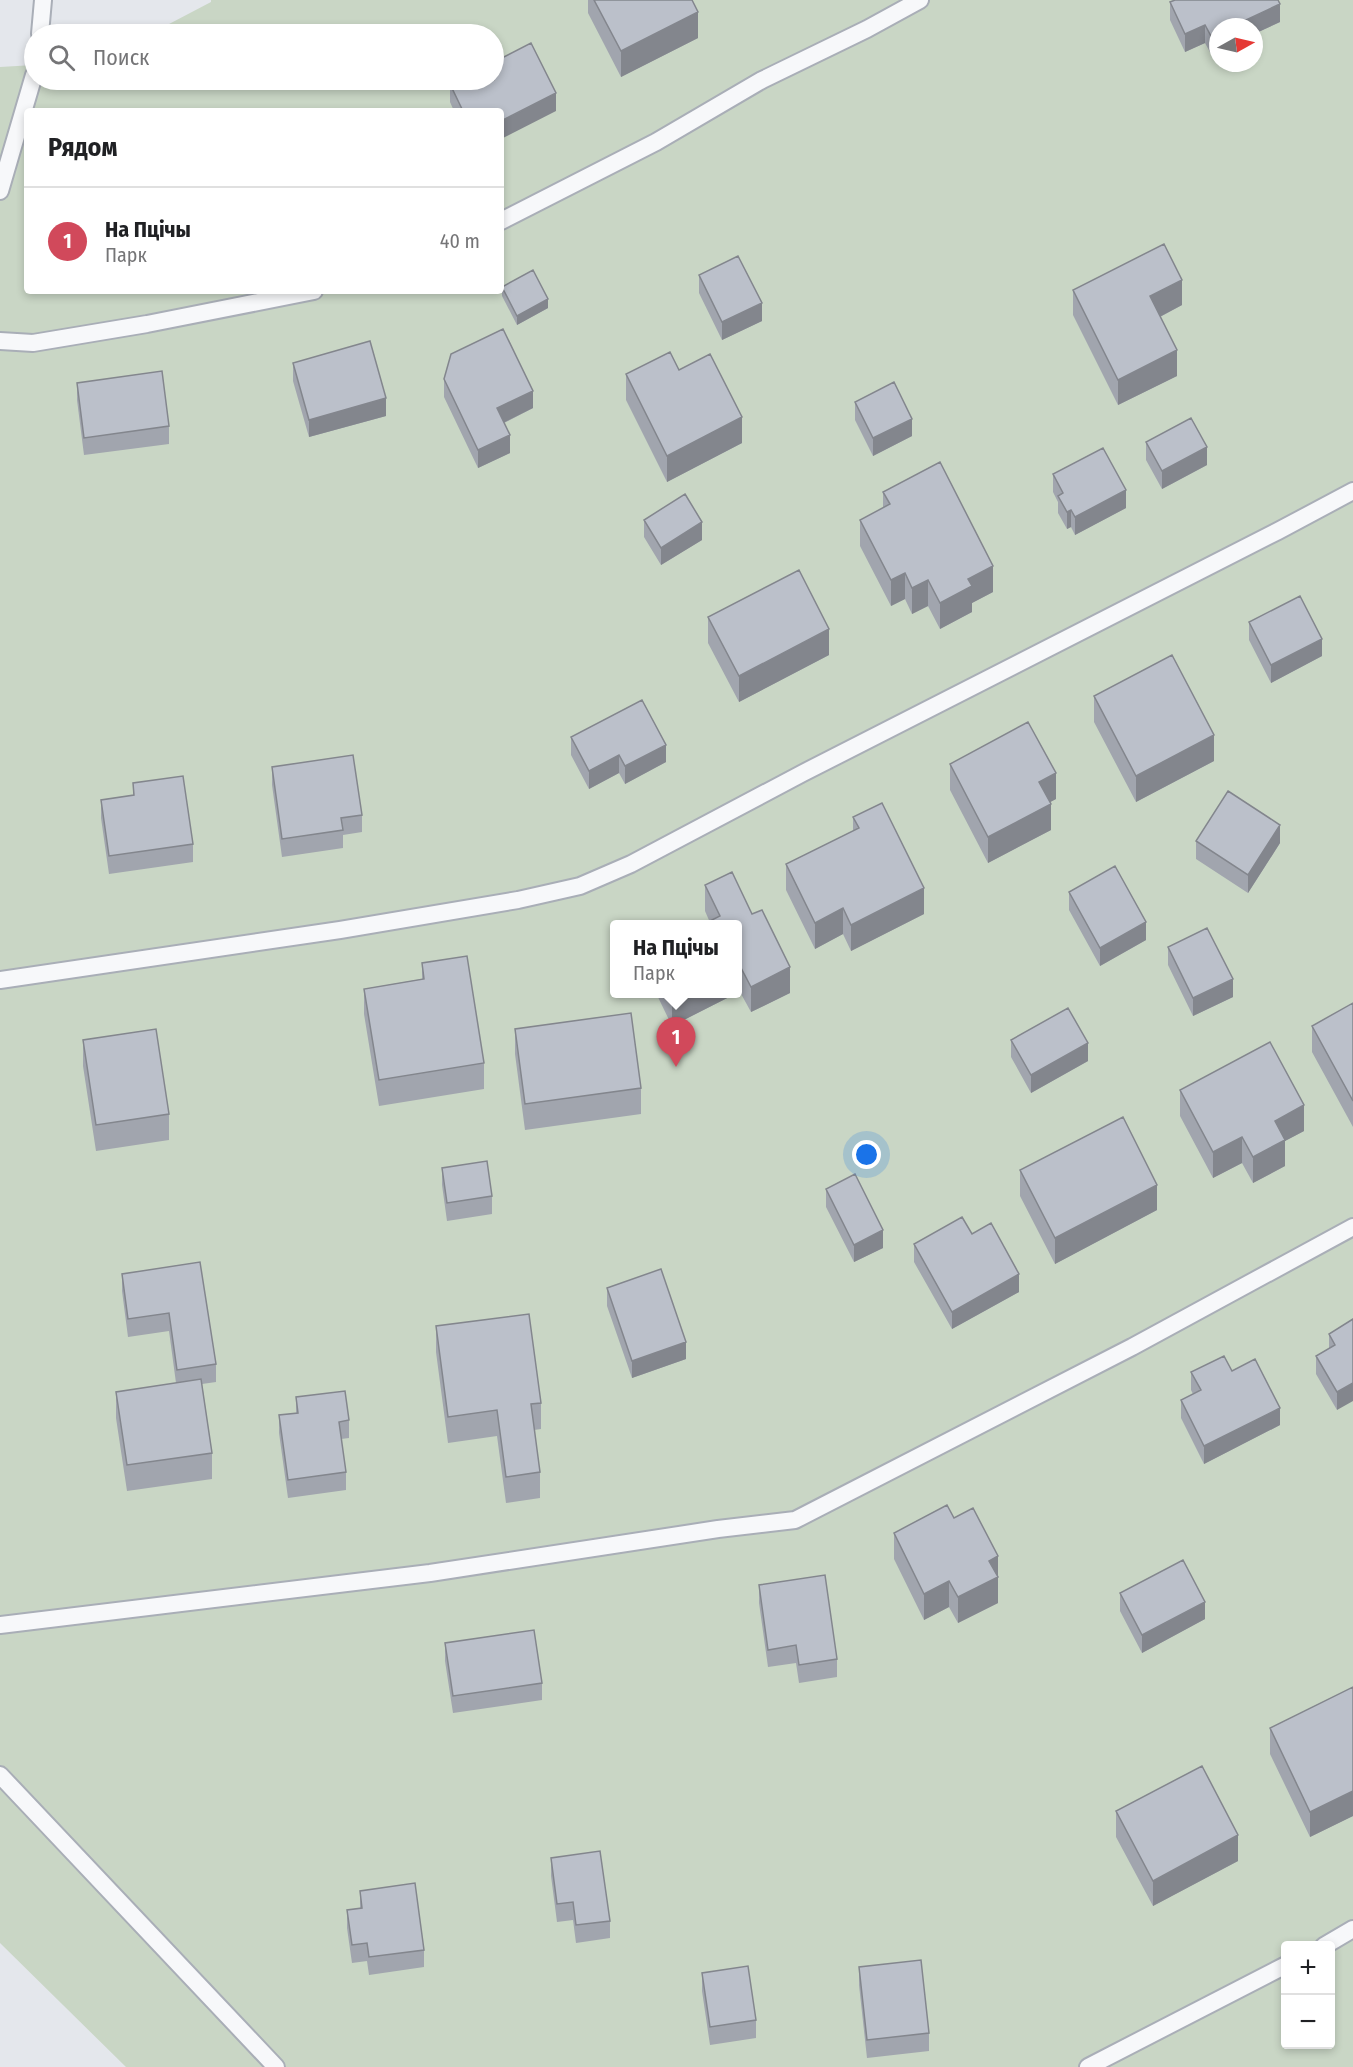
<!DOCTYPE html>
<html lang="ru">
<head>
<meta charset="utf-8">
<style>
	:root { --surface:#fff; --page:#f6f6f6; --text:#202124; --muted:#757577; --line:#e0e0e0; --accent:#d1495b }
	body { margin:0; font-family:"Fira Sans Condensed",sans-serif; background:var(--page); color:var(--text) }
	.controls { position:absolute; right:18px; bottom:18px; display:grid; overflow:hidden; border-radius:6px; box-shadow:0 3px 9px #0003 }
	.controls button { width:54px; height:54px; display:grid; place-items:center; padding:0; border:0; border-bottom:2px solid var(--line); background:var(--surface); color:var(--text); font:30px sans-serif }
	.compass { position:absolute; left:1209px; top:18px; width:54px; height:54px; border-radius:50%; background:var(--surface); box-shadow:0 3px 9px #0003; rotate:82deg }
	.you { position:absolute; left:867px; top:1155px; width:21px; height:21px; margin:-15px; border:4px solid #fff; border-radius:50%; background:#1a73e8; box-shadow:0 0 0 9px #1a73e833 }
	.badge { display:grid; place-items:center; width:39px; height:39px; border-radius:50%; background:var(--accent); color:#fff; font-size:20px; font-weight:700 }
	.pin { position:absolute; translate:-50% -50px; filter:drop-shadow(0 2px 3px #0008) }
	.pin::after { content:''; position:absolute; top:32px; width:21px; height:18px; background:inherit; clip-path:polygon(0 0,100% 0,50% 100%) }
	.popup { position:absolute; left:610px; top:920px; width:132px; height:78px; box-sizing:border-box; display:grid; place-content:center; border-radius:6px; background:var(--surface); filter:drop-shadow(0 2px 4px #0005); font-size:20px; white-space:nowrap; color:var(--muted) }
	.popup b { font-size:22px; color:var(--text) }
	.popup::after { content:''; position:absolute; left:50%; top:100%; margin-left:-12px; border:12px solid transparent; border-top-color:var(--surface) }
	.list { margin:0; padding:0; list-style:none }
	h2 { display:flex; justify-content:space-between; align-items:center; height:78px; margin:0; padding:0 24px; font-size:26px }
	h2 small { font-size:20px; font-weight:400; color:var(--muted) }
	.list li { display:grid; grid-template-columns:39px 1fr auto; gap:18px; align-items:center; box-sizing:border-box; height:108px; padding:0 24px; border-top:2px solid var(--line) }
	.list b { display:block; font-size:22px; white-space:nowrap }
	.list p { margin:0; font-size:20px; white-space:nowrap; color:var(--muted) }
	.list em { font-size:20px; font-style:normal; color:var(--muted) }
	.icon { flex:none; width:33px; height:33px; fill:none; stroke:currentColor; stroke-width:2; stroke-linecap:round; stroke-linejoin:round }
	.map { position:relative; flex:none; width:1353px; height:2067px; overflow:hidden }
	.search { position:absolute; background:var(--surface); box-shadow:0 3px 9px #0003; left:24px; top:24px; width:480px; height:66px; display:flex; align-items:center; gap:15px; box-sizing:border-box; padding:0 21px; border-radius:33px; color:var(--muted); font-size:22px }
	.panel { position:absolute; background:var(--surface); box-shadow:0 3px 9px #0003; left:24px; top:108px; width:480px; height:186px; border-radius:6px }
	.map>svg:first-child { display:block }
	.green { fill:#c9d6c5; fill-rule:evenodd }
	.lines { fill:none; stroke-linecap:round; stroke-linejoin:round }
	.service-casing { stroke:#a9aeb7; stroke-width:20 }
	.service { stroke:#f7f8fa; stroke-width:16 }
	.wall { fill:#a1a5ae }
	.shaded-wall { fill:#83868d }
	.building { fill:#bbc0ca; stroke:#83868d; stroke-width:1.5 }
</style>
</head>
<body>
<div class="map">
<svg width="1353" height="2067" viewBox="0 0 1353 2067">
	<rect width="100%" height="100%" fill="#e4e7ec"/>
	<!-- green -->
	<path class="green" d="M211,0H1353V2067H126L0,1943V67L34,65V80H494V34H150L211,2ZM1218,27H1254V63H1218ZM27,111H501V291H27ZM614,924H738V994H614ZM1286,1946H1330V2044H1286Z"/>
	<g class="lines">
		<!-- service casing -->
		<g class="service-casing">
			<path id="service" d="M40,34L43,0
				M0,191L34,75
				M501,221L656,142L762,80L867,29L920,0
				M0,341L33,343L147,324L314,291
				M0,980L340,930L518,900L580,886L631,864L803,773L1278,531L1353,491
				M0,1625L430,1573L718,1529L795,1520L1132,1347L1353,1227
				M0,1775L276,2067
				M1324,1946L1353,1929
				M1088,2067L1286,1965"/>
		</g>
		<!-- service -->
		<use href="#service" class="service"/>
	</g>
	<!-- wall -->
	<path class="wall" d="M588,0H692L698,38L621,77L588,13Z
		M1170,2L1280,22L1211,54L1205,43L1185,52L1170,20Z
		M450,84L556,111H454L450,102Z
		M699,275L762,321L722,340L699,293Z
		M502,287L548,308L517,325L502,296Z
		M1073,290L1182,305L1160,317L1177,376L1118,405L1073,315Z
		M293,363L386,416L309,437L293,381Z
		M679,370L742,443L667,482L626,400V374Z
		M444,379L533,408L504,423L510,453L478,468L444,397Z
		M77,383L169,426V444L84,455L77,400Z
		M855,402L912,436L873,456L855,420Z
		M1146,442L1207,465L1162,489L1146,460Z
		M1053,474L1126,508L1075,535L1071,527L1067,529L1058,513V502L1053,492Z
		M883,492L993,592L972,603V612L940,629L928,606L912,614L905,599L891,606L860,546V520L883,508Z
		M644,520L702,540L661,565L644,537Z
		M708,617L829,655L739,702L708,643Z
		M1249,622L1322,656L1271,683L1249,640Z
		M1094,696L1214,761L1136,802L1094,722Z
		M571,737L666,762L625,784L619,773L589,789L571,755Z
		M950,764L1056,799L1050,802L1051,830L988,863L950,790Z
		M272,767L362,815V832L343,835V848L282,857L272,785Z
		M133,783L193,844V862L109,874L101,818V800L133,795Z
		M853,817L924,914L851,951L843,934L815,949L786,890V864L853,831Z
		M1196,841L1280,843L1248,893L1196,859Z
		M705,885L790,993L751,1012L740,992L705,911Z
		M1069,892L1146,940L1100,966L1069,910Z
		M1168,947L1233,997L1193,1016L1168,965Z
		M422,963L484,1063V1089L379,1106L364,1014V989L422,979Z
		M656,993H737L672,1026Z
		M1353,1003V1127L1312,1052V1026Z
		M515,1029L641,1088V1114L525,1130L515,1054Z
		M83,1040L169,1114V1140L96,1151L83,1066Z
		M1011,1040L1088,1061L1031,1093L1011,1057Z
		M1180,1090L1304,1131L1285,1141V1166L1253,1183L1242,1163L1213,1178L1180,1116Z
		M442,1168L492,1196V1214L447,1221L442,1185Z
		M1020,1170L1157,1210L1055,1264L1020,1196Z
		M826,1189L883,1248L854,1262L826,1207Z
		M972,1234L1019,1292L952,1329L914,1262V1244Z
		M200,1262L216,1364V1382L202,1384L212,1453V1479L127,1491L116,1418V1392L176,1383L169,1331L128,1337L122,1291V1274Z
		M607,1288L686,1359L632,1378L607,1306Z
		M1353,1319L1337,1410L1316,1374V1356L1329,1349V1334Z
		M436,1326L541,1403V1429L534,1430L540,1472V1498L506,1503L497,1436L448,1443L436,1352Z
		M1232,1371L1280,1425L1204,1464L1181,1418V1400L1193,1394L1191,1390V1372Z
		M296,1397L349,1420V1438L341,1439L346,1472V1490L288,1498L279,1433V1415L296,1413Z
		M954,1518L998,1556V1603L958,1623L949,1607L924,1620L894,1559V1533Z
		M759,1585L837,1659V1677L799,1683L796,1663L768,1667L759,1603Z
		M1120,1593L1205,1619L1142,1653L1120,1611Z
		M445,1643L542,1683V1700L453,1713L445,1661Z
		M1353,1687V1816L1310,1837L1270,1754V1728Z
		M1116,1811L1238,1861L1153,1906L1116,1837Z
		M551,1858L610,1921V1938L576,1943L573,1920L557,1922L551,1876Z
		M360,1891L424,1950V1967L369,1975L367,1961L352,1963L347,1928V1910L360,1908Z
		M859,1967L929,2033V2051L867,2058L859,1985Z
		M702,1973L756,2020V2038L710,2045L702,1991Z"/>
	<!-- shaded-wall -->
	<path class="shaded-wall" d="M1280,4V22L1254,34V27H1231Z
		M698,12V38L621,77V51Z
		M1205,25V43L1185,52V34Z
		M1218,33V51L1211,54V36Z
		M556,93V111L501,139V121Z
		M1182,280V305L1150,322V296Z
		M548,299V308L517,325V316Z
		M762,303V321L722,340V322Z
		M1177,350V376L1118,405V380Z
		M533,391V408L497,426V408Z
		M386,398V416L309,437V420Z
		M742,417V443L667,482V456Z
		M912,419V436L873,456V438Z
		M510,435V453L478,468V450Z
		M1207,447V465L1162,489V471Z
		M1126,490V508L1075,535V517Z
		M1071,510V527L1067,529V512Z
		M702,522V540L661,565V548Z
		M993,566V592L972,603V612L940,629V603L968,579Z
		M905,573V599L891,606V580Z
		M928,580V606L912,614V588Z
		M829,629V655L739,702V676Z
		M1322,639V656L1271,683V665Z
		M1214,735V761L1136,802V776Z
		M666,745V762L625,784V766Z
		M619,755V773L589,789V771Z
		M1056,773V799L1039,808V782Z
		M1051,804V830L988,863V837Z
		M1280,825V843L1248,893V875Z
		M924,888V914L851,951V925Z
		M843,908V934L815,949V923Z
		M1146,922V940L1100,966V948Z
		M740,966V992L738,993V967Z
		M790,967V993L751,1012V987Z
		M1233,979V997L1193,1016V998Z
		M686,993H737L672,1026V1000Z
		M1088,1043V1061L1031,1093V1075Z
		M1304,1105V1131L1285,1141V1166L1253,1183V1157L1275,1121Z
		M1242,1137V1163L1213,1178V1152Z
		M1157,1185V1210L1055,1264V1238Z
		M883,1230V1248L854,1262V1245Z
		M1019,1274V1292L952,1329V1312Z
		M686,1342V1359L632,1378V1361Z
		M1353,1383V1401L1337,1410V1392Z
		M1280,1408V1425L1204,1464V1446Z
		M998,1556V1603L958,1623V1597L989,1561Z
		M949,1581V1607L924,1620V1594Z
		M1205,1602V1619L1142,1653V1635Z
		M1353,1791V1816L1310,1837V1812Z
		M1238,1835V1861L1153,1906V1881Z"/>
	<!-- building -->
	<path class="building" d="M594,0H692L698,12L621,51Z
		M1175,0H1278L1280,4L1231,27H1218V33L1211,36L1205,25L1185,34L1170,2Z
		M531,43L556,93L501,121V111H463L450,84L459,80H494V62Z
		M1164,244L1182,280L1150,296L1177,350L1118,380L1073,290Z
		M738,256L762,303L722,322L699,275Z
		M533,270L548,299L517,316L502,287Z
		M503,329L533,391L497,408L510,435L478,450L444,379L451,354Z
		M370,341L386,398L309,420L293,363Z
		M670,352L679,370L710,354L742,417L667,456L626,374Z
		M162,371L169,426L84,438L77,383Z
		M894,382L912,419L873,438L855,402Z
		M1191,418L1207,447L1162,471L1146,442Z
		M1103,448L1126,490L1075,517L1071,510L1067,512L1058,496L1063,493L1053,474Z
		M940,462L993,566L968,579L972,586L940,603L928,580L912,588L905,573L891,580L860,520L890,504L883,492Z
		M685,494L702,522L661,548L644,520Z
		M799,570L829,629L739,676L708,617Z
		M1300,596L1322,639L1271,665L1249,622Z
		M1172,655L1214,735L1136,776L1094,696Z
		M642,700L666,745L625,766L619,755L589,771L571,737Z
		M1028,722L1056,773L1039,782L1051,804L988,837L950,764Z
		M353,755L362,815L341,818L343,830L282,839L272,767Z
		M183,776L193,844L109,856L101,800L134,795L133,783Z
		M1228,791L1280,825L1248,875L1196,841Z
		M882,803L924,888L851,925L843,908L815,923L786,864L859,828L853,817Z
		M1115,866L1146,922L1100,948L1069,892Z
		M732,872L752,914L762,910L790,967L751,987L740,966L738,967V924H704L720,916L705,885Z
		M1207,928L1233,979L1193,998L1168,947Z
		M467,956L484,1063L379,1080L364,989L424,979L422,963Z
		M669,993H686L672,1000Z
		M1353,1003V1101L1312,1026Z
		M1068,1008L1088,1043L1031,1075L1011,1040Z
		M631,1013L641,1088L525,1104L515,1029Z
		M156,1029L169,1114L96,1125L83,1040Z
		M1270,1042L1304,1105L1275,1121L1285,1140L1253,1157L1242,1137L1213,1152L1180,1090Z
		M1123,1117L1157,1185L1055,1238L1020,1170Z
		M487,1161L492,1196L447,1203L442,1168Z
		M855,1174L883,1230L854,1245L826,1189Z
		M962,1217L972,1234L991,1223L1019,1274L952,1312L914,1244Z
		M200,1262L216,1364L177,1370L169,1313L128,1319L122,1274Z
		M661,1269L686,1342L632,1361L607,1288Z
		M529,1314L541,1403L531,1404L540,1472L506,1477L497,1410L448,1417L436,1326Z
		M1353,1319V1383L1337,1392L1316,1356L1335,1345L1329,1334Z
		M1224,1356L1232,1371L1255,1359L1280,1408L1204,1446L1181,1400L1201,1390L1191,1372Z
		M201,1379L212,1453L127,1465L116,1392Z
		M345,1391L349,1420L339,1422L346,1472L288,1480L279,1415L298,1413L296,1397Z
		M947,1505L954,1518L973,1508L998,1556L989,1561L998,1577L958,1597L949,1581L924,1594L894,1533Z
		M1183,1560L1205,1602L1142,1635L1120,1593Z
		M825,1575L837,1659L799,1665L796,1645L768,1650L759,1585Z
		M534,1630L542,1683L453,1696L445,1643Z
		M1353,1687V1791L1310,1812L1270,1728Z
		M1202,1766L1238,1835L1153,1881L1116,1811Z
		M600,1851L610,1921L576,1925L573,1902L557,1904L551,1858Z
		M415,1883L424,1950L369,1957L367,1943L352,1945L347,1910L362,1908L360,1891Z
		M921,1960L929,2033L867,2040L859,1967Z
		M748,1966L756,2020L710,2027L702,1973Z"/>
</svg>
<div class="controls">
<button>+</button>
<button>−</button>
</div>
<svg class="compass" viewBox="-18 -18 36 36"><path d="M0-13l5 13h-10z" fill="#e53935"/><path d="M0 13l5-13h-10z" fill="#757577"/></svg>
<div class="you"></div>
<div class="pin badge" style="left:676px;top:1067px">1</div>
<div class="popup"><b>На Пцічы</b>Парк</div>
<div class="search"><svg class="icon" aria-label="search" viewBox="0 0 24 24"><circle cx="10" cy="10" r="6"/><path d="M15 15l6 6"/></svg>Поиск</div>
<section class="panel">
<h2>Рядом<small></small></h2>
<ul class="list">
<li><span class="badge">1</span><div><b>На Пцічы</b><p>Парк</p></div><em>40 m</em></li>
</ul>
</section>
</div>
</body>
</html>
